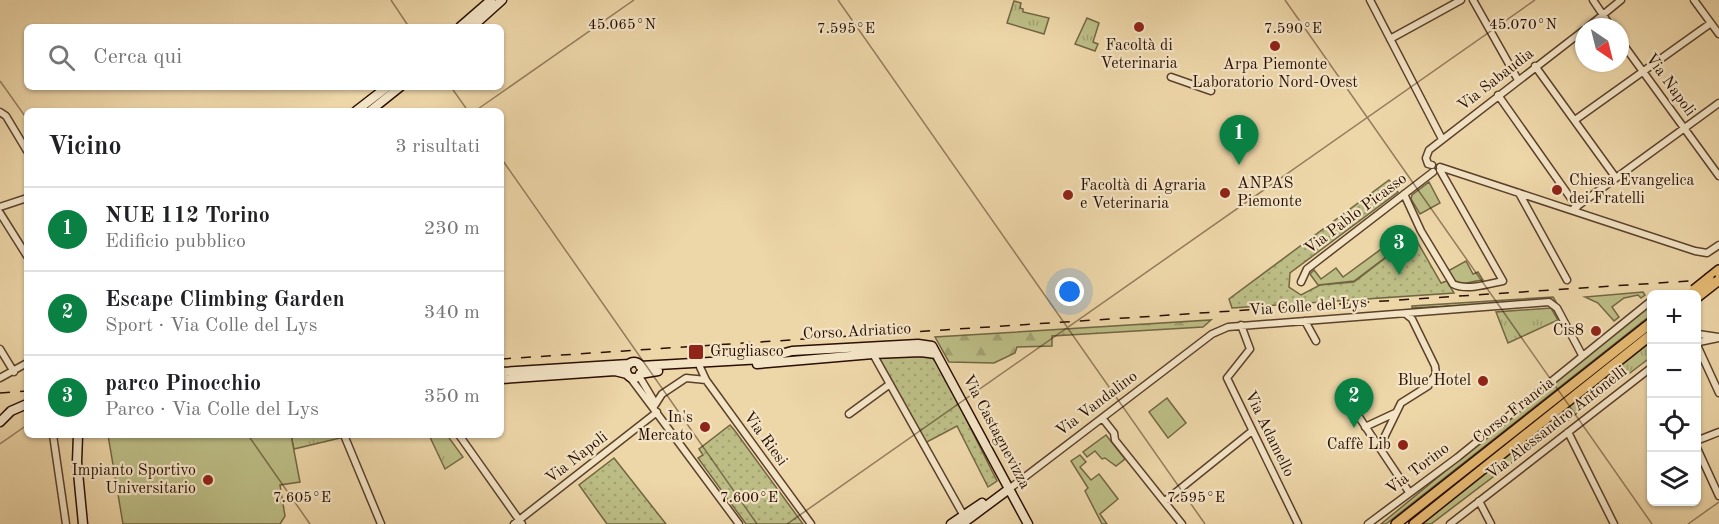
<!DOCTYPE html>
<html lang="it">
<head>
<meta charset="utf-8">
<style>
	:root { --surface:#fff; --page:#f2f2f2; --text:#202124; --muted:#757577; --line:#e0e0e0; --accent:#0b8043 }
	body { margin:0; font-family:"Old Standard TT",serif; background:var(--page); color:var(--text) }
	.controls { position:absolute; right:18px; bottom:18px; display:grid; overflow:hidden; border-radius:9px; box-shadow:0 2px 4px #0004 }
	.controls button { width:54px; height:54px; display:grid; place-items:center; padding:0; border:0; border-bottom:2px solid var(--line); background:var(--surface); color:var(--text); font:30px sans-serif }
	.compass { position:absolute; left:1575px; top:18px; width:54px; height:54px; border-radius:50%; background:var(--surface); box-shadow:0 2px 4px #0004; rotate:145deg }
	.you { position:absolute; left:1070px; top:292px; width:21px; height:21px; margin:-15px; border:4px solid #fff; border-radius:50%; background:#1a73e8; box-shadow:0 0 0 9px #1a73e833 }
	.badge { display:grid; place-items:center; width:39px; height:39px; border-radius:50%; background:var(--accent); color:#fff; font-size:20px; font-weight:700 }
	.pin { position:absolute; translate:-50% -50px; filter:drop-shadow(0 2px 3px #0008) }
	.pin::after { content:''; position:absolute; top:32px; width:21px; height:18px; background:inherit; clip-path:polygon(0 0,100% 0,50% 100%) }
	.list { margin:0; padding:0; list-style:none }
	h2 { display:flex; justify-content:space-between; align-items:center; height:78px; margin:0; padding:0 24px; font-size:26px }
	h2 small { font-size:20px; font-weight:400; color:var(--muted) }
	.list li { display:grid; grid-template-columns:39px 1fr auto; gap:18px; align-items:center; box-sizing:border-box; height:84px; padding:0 24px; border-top:2px solid var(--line) }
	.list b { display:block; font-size:22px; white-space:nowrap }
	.list p { margin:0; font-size:20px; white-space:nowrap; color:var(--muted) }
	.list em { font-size:20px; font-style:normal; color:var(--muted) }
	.icon { flex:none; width:33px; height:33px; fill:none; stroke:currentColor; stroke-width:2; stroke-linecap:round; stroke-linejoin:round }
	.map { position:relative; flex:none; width:1719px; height:524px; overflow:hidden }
	.search { position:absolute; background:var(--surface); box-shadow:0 2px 4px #0004; left:24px; top:24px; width:480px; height:66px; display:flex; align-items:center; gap:15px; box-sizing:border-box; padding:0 21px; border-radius:9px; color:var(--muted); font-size:22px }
	.panel { position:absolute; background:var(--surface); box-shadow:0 2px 4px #0004; left:24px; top:108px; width:480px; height:330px; border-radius:9px }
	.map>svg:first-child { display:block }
	.grass { fill:url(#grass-tufts); stroke:#736643; stroke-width:1.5 }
	.forest { fill:url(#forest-firs); stroke:#736643; stroke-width:1.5 }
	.park { fill:url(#park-dots); stroke:#736643; stroke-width:1.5 }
	.garden { fill:#bcbd85; stroke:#736643; stroke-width:1.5 }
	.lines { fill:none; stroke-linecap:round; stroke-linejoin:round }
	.street-casing { stroke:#5b402b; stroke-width:9 }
	.secondary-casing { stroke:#2a0e01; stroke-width:11 }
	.primary-casing { stroke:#2a0e01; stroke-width:12 }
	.street { stroke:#f3e4c6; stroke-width:6 }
	.secondary { stroke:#f3e4c6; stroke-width:8 }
	.primary { stroke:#e6bb74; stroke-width:9 }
	.rail { stroke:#2a0e01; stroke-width:1.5; stroke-dasharray:10 10; stroke-linecap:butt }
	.primary-bridge-casing { stroke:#2a0e01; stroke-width:12; stroke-linecap:butt }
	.primary-bridge { stroke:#e6bb74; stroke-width:9 }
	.ticks { fill:none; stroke:#2a0e01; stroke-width:1.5; stroke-opacity:0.45 }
	.poi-dot { fill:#8f2418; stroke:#f3e4c6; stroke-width:2 }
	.labels { text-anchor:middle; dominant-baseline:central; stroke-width:4.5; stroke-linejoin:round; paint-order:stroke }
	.poi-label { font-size:16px; fill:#2a0e01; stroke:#f3e4c6; text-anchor:end }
	.street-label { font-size:16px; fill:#2a0e01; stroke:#f3e4c6 }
	.ticks-label { font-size:15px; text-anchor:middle; fill:#2a0e01; stroke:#f3e4c6; stroke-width:4.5; stroke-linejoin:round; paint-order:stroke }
</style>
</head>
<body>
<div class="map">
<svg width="1719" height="524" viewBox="0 0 1719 524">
	<defs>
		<pattern id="grass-tufts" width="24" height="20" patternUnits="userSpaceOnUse" patternTransform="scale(1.5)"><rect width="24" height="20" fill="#bcbd85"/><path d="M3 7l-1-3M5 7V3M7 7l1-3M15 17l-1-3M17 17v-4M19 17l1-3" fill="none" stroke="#a2a171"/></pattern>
		<pattern id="forest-firs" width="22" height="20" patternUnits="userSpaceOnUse" patternTransform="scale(1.5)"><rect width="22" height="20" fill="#bcbd85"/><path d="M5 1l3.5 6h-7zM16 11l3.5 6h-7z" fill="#a2a171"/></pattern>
		<pattern id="park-dots" width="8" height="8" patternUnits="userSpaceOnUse" patternTransform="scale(1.5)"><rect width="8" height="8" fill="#bcbd85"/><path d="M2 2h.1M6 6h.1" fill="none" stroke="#a2a171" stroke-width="1.8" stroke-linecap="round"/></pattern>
	</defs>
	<rect width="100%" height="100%" fill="#edd6a8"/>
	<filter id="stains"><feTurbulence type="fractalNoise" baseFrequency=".00333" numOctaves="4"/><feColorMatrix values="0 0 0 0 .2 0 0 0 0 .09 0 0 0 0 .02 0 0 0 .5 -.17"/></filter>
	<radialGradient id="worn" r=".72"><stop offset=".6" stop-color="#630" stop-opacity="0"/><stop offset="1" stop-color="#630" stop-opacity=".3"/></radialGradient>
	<!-- grass -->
	<path class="grass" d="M1014,1L1021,3L1020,8L1023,9V12L1049,18L1044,34L1007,23Z
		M1087,18L1099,23L1093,42L1098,44L1095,51L1075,44Z
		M1553,297L1559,307L1552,301L1412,308V306Z
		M1651,302V315L1386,524H1381Z
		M1551,308L1558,320L1508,343L1496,312Z
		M1651,340V357L1431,524H1420Z
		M291,435H338L340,438L294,449Z
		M429,435H447L463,457L445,469Z"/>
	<!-- forest -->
	<path class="forest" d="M1211,320L1203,327L1052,336V346L1017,347L1015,353L994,363L949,362L935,337Z"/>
	<!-- park -->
	<path class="park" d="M1389,180L1398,192L1290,273L1289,287L1301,295L1320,285L1354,282L1414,236L1441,283L1447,281L1454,293L1232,308L1229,299Z
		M920,354L931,357L939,365L997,481L988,487L957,426L925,443L877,357Z
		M730,425L735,431L803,524H746L698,458L703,455L699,449Z
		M614,458L666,524H607L579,485Z"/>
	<!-- garden -->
	<path class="garden" d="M1429,182L1440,203L1420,214L1411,199L1412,195Z
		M1384,247L1390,254L1354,281L1318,285L1310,274L1314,270L1321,279L1336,268L1343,277Z
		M1466,261L1473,274L1478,272L1483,280C1465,281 1460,292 1448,271Z
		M1643,292L1645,295L1641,298L1638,295L1624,298L1612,307L1619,317L1614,321L1598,303L1585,297Z
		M1167,398L1186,423L1168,438L1149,412Z
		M108,435H291L300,482L280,485L285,516L280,524H123Z
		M1106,435L1125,459L1116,466L1105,458L1102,459L1095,451L1087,457L1083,452Z
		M1080,455L1086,462L1080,467L1091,480L1099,474L1118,499L1100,514L1107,524H1102L1085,491L1088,488L1071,461Z"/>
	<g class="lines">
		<!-- street casing -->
		<g class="street-casing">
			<path id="street" d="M1370,0L1442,139
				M1473,0L1518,80
				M1593,0L1611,27
				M1694,0L1719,34
				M1588,27L1621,0
				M1390,39L1461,0
				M1620,40L1719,176
				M1535,66L1616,178
				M1171,77L1211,91
				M1498,95L1577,207
				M0,112L6,116L27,151
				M1575,120L1711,23
				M1432,165L1428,164L1426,158L1429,150L1584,30
				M1440,167L1695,251L1707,253L1719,245
				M1519,193L1567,280
				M1404,194L1421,231L1453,284C1466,291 1489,284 1503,281L1440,170
				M0,207L27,198
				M1572,210L1719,103
				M0,213L27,256
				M1301,282L1307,269L1433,172
				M1305,321L1316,341
				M1241,325L1250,349L1227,378L1298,524
				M1698,334L1719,337
				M1699,342L1719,338
				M1697,345L1719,393
				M0,349L14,372
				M873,354L965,518
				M700,367L706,380L811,524
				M629,376L653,408L654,401L639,376
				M0,378L27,363
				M706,380L686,378L662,394L653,408L739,524
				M849,414L890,384
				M1357,414L1409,492
				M1103,419L1114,433L1115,440L1182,524
				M1365,427L1395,413
				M1568,432L1614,524
				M53,435L66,524
				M344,435L381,524
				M459,435L522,524
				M1696,441L1719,432
				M1380,446L1401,403L1428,386L1436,374L1435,366L1412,319L1407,315
				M1696,446L1719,496
				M1009,489L1212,334L1228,327L1549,302L1557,308L1582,355
				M1165,501L1252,431
				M1479,501L1491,524
				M514,524L657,412
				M1368,524L1458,457L1652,300
				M1450,524L1652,367"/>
		</g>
		<!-- secondary casing -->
		<g class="secondary-casing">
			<path id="secondary" d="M460,27L491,0
				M472,27L502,0
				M356,111L387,87
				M370,111L400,87
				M626 370a8 8 0 1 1 16 0a8 8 0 1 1-16 0Z
				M757,364L873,354L921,352L936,354
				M640,366L763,359L792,351L918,344L932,346L1028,524
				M501,372L629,364
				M640,374L658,371
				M501,379L615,371L627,374
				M0,422L11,411L27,404
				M78,435L77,462L83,524
				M951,524L982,503
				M962,524L1009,489"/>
		</g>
		<!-- primary casing -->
		<g class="primary-casing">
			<path id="primary" d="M1709,278L1719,270
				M1396,524L1652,322
				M1414,524L1652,334"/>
		</g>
		<!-- street -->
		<use href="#street" class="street"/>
		<!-- secondary -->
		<use href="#secondary" class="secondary"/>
		<!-- primary -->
		<use href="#primary" class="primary"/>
		<!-- rail -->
		<path class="rail" d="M501,359L1719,279
			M0,393L27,391"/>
		<!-- primary-bridge casing -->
		<g class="primary-bridge-casing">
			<path id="primary-bridge" d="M1694,290L1709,278
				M1696,298L1719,280"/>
		</g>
		<!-- primary-bridge -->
		<use href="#primary-bridge" class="primary-bridge"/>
	</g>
	<!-- ticks -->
	<path class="ticks" d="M391,0L409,27M838,0L1205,524M1285,0L1652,524M0,81L27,119M451,87L468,111M475,111L634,0M501,158L757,524M248,435L310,524M0,444L27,425M787,524L1535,0M1688,524L1719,502"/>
	<!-- markers -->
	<g class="poi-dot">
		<circle cx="1139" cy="27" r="6"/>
		<circle cx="1275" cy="46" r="6"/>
		<circle cx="1557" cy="190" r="6"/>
		<circle cx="1225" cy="193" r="6"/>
		<circle cx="1068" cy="195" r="6"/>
		<circle cx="1596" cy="331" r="6"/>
		<rect x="688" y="344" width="16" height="16" rx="3"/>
		<circle cx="1483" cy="381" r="6"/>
		<circle cx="705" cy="427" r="6"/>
		<circle cx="1403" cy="445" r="6"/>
		<circle cx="208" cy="480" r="6"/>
	</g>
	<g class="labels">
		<!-- poi labels -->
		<g class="poi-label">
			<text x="1139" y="46" text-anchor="middle">Facoltà di<tspan x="1139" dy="18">Veterinaria</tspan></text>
			<text x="1275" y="65" text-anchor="middle">Arpa Piemonte<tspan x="1275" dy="18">Laboratorio Nord-Ovest</tspan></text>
			<text x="1569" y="181" text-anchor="start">Chiesa Evangelica<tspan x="1569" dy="18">dei Fratelli</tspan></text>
			<text x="1237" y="184" text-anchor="start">ANPAS<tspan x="1237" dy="18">Piemonte</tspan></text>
			<text x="1080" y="186" text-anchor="start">Facoltà di Agraria<tspan x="1080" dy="18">e Veterinaria</tspan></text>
			<text x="1584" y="331">Cis8</text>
			<text x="710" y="352" text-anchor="start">Grugliasco</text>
			<text x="1471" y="381">Blue Hotel</text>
			<text x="693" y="418">In's<tspan x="693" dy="18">Mercato</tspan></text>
			<text x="1391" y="445">Caffè Lib</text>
			<text x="196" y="471">Impianto Sportivo<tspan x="196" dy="18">Universitario</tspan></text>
		</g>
		<!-- street labels -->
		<g class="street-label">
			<text transform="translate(1496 80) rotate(-38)">Via Sabaudia</text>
			<text transform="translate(1670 85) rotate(54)">Via Napoli</text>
			<text transform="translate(1356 214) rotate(-37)">Via Pablo Picasso</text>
			<text transform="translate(1308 307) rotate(-4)">Via Colle del Lys</text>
			<text transform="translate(857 332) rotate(-3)">Corso Adriatico</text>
			<text transform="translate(1097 404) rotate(-37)">Via Vandalino</text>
			<text transform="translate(1514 411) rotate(-38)">Corso Francia</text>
			<text transform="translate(1557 423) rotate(-38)">Via Alessandro Antonelli</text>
			<text transform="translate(996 432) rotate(62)">Via Castagnevizza</text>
			<text transform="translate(1269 434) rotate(64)">Via Adamello</text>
			<text transform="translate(765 439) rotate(54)">Via Riesi</text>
			<text transform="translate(577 458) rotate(-38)">Via Napoli</text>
			<text transform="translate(1418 469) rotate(-37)">Via Torino</text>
		</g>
	</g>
	<g class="ticks-label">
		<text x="1523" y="29">45.070°N</text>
		<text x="622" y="29">45.065°N</text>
		<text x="846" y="33">7.595°E</text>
		<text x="1293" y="33">7.590°E</text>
		<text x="302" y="502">7.605°E</text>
		<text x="749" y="502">7.600°E</text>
		<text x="1196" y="502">7.595°E</text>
	</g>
	<rect width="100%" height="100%" filter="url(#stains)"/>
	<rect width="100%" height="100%" fill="url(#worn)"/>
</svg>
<div class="controls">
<button>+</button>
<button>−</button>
<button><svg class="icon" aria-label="locate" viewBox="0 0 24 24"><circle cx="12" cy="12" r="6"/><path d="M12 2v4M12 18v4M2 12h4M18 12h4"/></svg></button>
<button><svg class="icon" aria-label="layers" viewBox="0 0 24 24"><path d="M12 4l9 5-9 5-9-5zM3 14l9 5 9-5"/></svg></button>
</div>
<svg class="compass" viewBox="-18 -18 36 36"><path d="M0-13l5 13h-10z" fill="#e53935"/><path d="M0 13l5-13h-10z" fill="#757577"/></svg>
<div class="you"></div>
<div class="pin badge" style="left:1239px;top:165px">1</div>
<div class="pin badge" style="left:1354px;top:428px">2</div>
<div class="pin badge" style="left:1399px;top:275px">3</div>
<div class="search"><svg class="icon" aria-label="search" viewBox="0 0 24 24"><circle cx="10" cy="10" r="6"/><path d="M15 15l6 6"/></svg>Cerca qui</div>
<section class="panel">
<h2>Vicino<small>3 risultati</small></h2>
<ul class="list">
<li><span class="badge">1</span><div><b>NUE 112 Torino</b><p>Edificio pubblico</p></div><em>230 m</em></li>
<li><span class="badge">2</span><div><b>Escape Climbing Garden</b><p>Sport · Via Colle del Lys</p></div><em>340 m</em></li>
<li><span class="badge">3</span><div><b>parco Pinocchio</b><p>Parco · Via Colle del Lys</p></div><em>350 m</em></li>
</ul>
</section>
</div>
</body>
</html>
